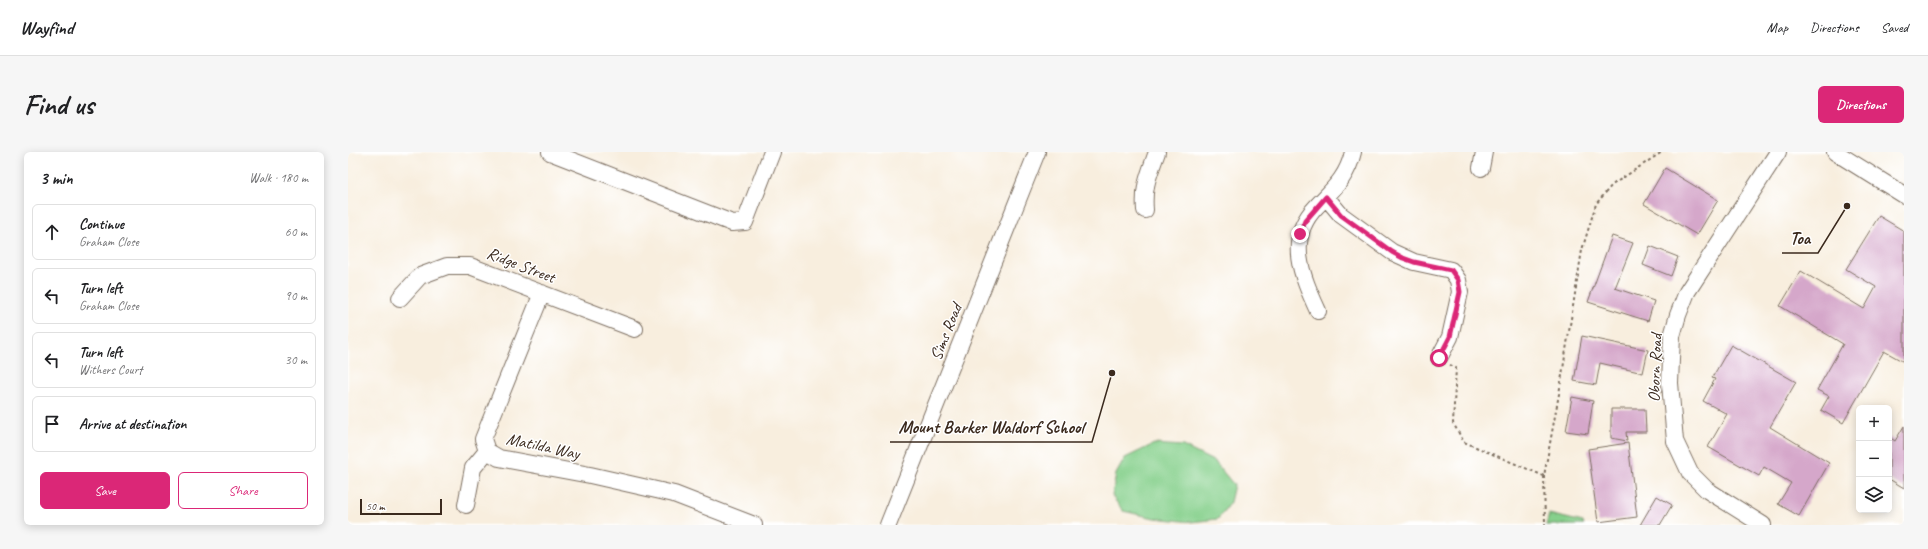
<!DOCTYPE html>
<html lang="en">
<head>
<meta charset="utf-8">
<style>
	:root { --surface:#fff; --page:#f6f6f6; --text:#202124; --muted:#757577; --line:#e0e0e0; --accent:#db2777 }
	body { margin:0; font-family:Caveat,sans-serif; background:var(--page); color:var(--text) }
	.controls { position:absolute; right:12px; bottom:12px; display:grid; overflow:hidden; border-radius:6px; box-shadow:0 2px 10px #0003 }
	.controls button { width:36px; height:36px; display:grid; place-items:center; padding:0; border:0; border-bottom:1px solid var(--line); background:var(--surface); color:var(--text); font:20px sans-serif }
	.scale { position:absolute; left:12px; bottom:10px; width:82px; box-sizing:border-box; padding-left:4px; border:2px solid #3b2a1e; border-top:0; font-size:11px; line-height:14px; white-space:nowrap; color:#3b2a1e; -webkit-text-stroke:3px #fff; paint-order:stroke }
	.stop { position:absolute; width:12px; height:12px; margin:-9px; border:3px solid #db2777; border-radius:50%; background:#fff }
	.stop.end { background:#db2777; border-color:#fff; box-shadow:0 1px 4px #0008 }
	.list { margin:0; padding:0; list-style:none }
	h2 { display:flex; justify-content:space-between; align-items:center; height:52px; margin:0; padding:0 16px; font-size:17px }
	h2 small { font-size:13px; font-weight:400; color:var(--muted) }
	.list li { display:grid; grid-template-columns:26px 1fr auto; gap:12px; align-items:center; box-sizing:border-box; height:56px; margin:0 8px 8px; padding:0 8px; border:1px solid var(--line); border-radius:6px }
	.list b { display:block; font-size:15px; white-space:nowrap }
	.list p { margin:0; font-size:13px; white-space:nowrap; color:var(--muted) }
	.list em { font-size:13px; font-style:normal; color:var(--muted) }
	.actions { display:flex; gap:8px; padding:12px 16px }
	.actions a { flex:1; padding:9px 0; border:1px solid var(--accent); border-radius:6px; text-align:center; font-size:14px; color:var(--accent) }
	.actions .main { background:var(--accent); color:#fff }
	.icon { flex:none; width:22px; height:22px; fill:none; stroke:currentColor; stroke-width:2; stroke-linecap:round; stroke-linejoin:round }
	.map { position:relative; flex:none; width:1556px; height:373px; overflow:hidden; border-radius:6px }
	header { display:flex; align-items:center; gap:24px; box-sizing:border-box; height:56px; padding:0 20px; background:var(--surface); border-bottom:1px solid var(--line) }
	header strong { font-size:19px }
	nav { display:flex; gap:22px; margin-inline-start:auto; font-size:14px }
	.intro { display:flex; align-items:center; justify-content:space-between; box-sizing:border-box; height:96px; padding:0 24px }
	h1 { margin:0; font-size:28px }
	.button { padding:10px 18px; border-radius:6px; background:var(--accent); color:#fff; font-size:14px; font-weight:700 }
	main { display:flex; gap:24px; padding:0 24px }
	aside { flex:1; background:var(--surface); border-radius:6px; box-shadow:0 2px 10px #0003 }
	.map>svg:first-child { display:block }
	.park { fill:url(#park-crowns); stroke:#607d55 }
	.garden { fill:#86d08c; stroke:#607d55 }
	.building { fill:#d5a7ca }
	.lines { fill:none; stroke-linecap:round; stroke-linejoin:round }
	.minor-casing { stroke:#7d6f61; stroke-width:18 }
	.path { stroke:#7d6f61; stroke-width:2; stroke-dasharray:3 3; stroke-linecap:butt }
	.minor { stroke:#fff; stroke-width:16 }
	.route { stroke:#db2777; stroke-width:5 }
	.labels { text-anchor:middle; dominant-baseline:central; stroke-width:3; stroke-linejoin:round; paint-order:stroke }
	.street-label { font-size:17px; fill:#3b2a1e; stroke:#fff }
	.leader { fill:none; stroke:#3b2a1e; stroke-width:1.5 }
	.callout-dot { fill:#3b2a1e; stroke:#fff; stroke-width:1.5 }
	.callout-label { font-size:18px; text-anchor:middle; font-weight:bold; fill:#3b2a1e; stroke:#fff; stroke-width:3; stroke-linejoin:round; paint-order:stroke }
</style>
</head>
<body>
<header>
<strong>Wayfind</strong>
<nav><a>Map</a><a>Directions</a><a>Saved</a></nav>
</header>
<div class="intro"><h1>Find us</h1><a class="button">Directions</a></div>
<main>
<aside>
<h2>3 min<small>Walk · 180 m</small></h2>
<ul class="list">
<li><svg class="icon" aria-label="ahead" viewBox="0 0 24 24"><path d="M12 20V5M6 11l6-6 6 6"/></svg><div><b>Continue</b><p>Graham Close</p></div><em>60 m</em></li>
<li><svg class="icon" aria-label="left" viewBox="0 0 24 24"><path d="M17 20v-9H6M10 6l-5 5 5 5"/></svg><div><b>Turn left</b><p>Graham Close</p></div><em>90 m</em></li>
<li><svg class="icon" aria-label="left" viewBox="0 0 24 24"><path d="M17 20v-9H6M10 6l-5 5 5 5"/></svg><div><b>Turn left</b><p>Withers Court</p></div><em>30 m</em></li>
<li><svg class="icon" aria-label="arrive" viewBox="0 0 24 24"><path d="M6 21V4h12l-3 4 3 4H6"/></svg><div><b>Arrive at destination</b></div></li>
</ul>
<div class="actions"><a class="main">Save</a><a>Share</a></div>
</aside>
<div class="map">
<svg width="1556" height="373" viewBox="0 0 1556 373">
	<defs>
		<pattern id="park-crowns" width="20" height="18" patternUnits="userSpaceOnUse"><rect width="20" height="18" fill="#86d08c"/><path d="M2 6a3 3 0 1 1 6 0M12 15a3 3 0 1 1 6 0" fill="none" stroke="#6fa972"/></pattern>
	</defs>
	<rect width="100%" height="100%" fill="#fff"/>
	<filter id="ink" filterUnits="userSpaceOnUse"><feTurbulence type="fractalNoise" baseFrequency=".025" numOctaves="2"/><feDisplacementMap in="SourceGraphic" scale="8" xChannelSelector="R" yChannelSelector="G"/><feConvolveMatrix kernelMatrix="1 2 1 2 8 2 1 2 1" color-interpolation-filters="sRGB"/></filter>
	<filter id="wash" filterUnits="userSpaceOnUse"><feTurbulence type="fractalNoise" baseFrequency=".012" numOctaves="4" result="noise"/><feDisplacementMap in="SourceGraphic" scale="16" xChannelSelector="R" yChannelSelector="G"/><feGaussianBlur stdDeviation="0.9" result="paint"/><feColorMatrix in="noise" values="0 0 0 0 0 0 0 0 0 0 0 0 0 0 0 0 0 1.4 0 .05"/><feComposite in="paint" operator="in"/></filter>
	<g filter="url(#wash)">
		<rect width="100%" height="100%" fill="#f8eede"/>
		<!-- park -->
		<path class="park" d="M1201,362L1235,370L1236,373H1198Z"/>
		<!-- garden -->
		<path class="garden" d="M806,292L835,294L867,310L886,333L882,350L870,367L843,370L806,366L775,359L764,344L768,322L777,306Z"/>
		<g id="blocks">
			<!-- building -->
			<path class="building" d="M1317,16L1370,48L1349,83L1296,52Z
				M1531,64L1556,79V210L1536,199L1495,271L1473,258L1481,244L1469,238L1495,192L1432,154L1453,119L1516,157L1528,135L1498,117Z
				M1264,84L1285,91L1267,136L1306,149L1300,169L1240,150Z
				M1302,94L1330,105L1323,124L1295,113Z
				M1234,184L1300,198L1295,221L1252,211L1248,233L1226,229Z
				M1383,193L1448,230L1422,275L1481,311L1451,364L1430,352L1443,331L1416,315L1411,324L1360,295L1379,262L1355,249L1367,227L1364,226Z
				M1224,245L1245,249L1240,282L1218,279Z
				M1263,257H1297L1298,280H1278L1279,289L1263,286Z
				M1556,274V336L1541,327V285L1547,289Z
				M1280,291L1289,365L1250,370L1240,297Z
				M1309,344L1324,353L1312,373H1292Z"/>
		</g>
	</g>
	<g filter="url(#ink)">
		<use href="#blocks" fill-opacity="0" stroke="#7d6f61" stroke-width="1"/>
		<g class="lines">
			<!-- minor casing -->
			<g class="minor-casing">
				<path id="minor" d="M202,0L384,71L397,70L424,0
					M1487,0L1556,43
					M1133,16L1136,0
					M978,45L993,63L1044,100L1066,110L1103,118L1110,128L1112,140L1102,185L1091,206
					M797,58C795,34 801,23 809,0
					M194,141L135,287L139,299L151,306L242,323L326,342L406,373
					M52,146L72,124L99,114H122L287,177
					M970,159C954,124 937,87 968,55C985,37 999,26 1005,0
					M118,353L125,316L139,299
					M540,373L689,0
					M1415,373L1359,338L1342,321L1327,289L1322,231L1324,184L1330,163L1339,140L1430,0"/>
			</g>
			<!-- path -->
			<path class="path" d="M1102,213L1108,216L1105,271L1116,290L1196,324L1211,242L1234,98L1248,52L1264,33L1314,0
				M1196,324L1197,373"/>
			<!-- minor -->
			<use href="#minor" class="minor"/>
		</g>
	</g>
	<g class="lines" filter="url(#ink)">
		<!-- route -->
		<path class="route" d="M952,82L957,69L978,45L993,63L1044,100L1055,106L1066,110L1103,118L1110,128L1112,140L1102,185L1091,206"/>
	</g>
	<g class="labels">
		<!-- street labels -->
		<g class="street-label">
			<text transform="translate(173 113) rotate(21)">Ridge Street</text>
			<text transform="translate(598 180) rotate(-68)">Sims Road</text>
			<text transform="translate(1307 216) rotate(-88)">Oborn Road</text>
			<text transform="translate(195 294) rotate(12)">Matilda Way</text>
		</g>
	</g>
	<!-- callouts -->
	<path class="leader" d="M1499 54L1470 101H1434M764 221L744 290H542"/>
	<g class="callout-dot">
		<circle cx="1499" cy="54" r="4"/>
		<circle cx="764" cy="221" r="4"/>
	</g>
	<g class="callout-label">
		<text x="1452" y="92">Toa</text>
		<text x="643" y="281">Mount Barker Waldorf School</text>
	</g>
</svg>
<div class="controls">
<button>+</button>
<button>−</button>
<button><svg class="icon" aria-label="layers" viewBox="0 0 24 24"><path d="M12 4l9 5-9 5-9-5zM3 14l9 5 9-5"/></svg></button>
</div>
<div class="scale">50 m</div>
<div class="stop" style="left:1091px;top:206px"></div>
<div class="stop end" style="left:952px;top:82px"></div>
</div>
</main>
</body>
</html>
